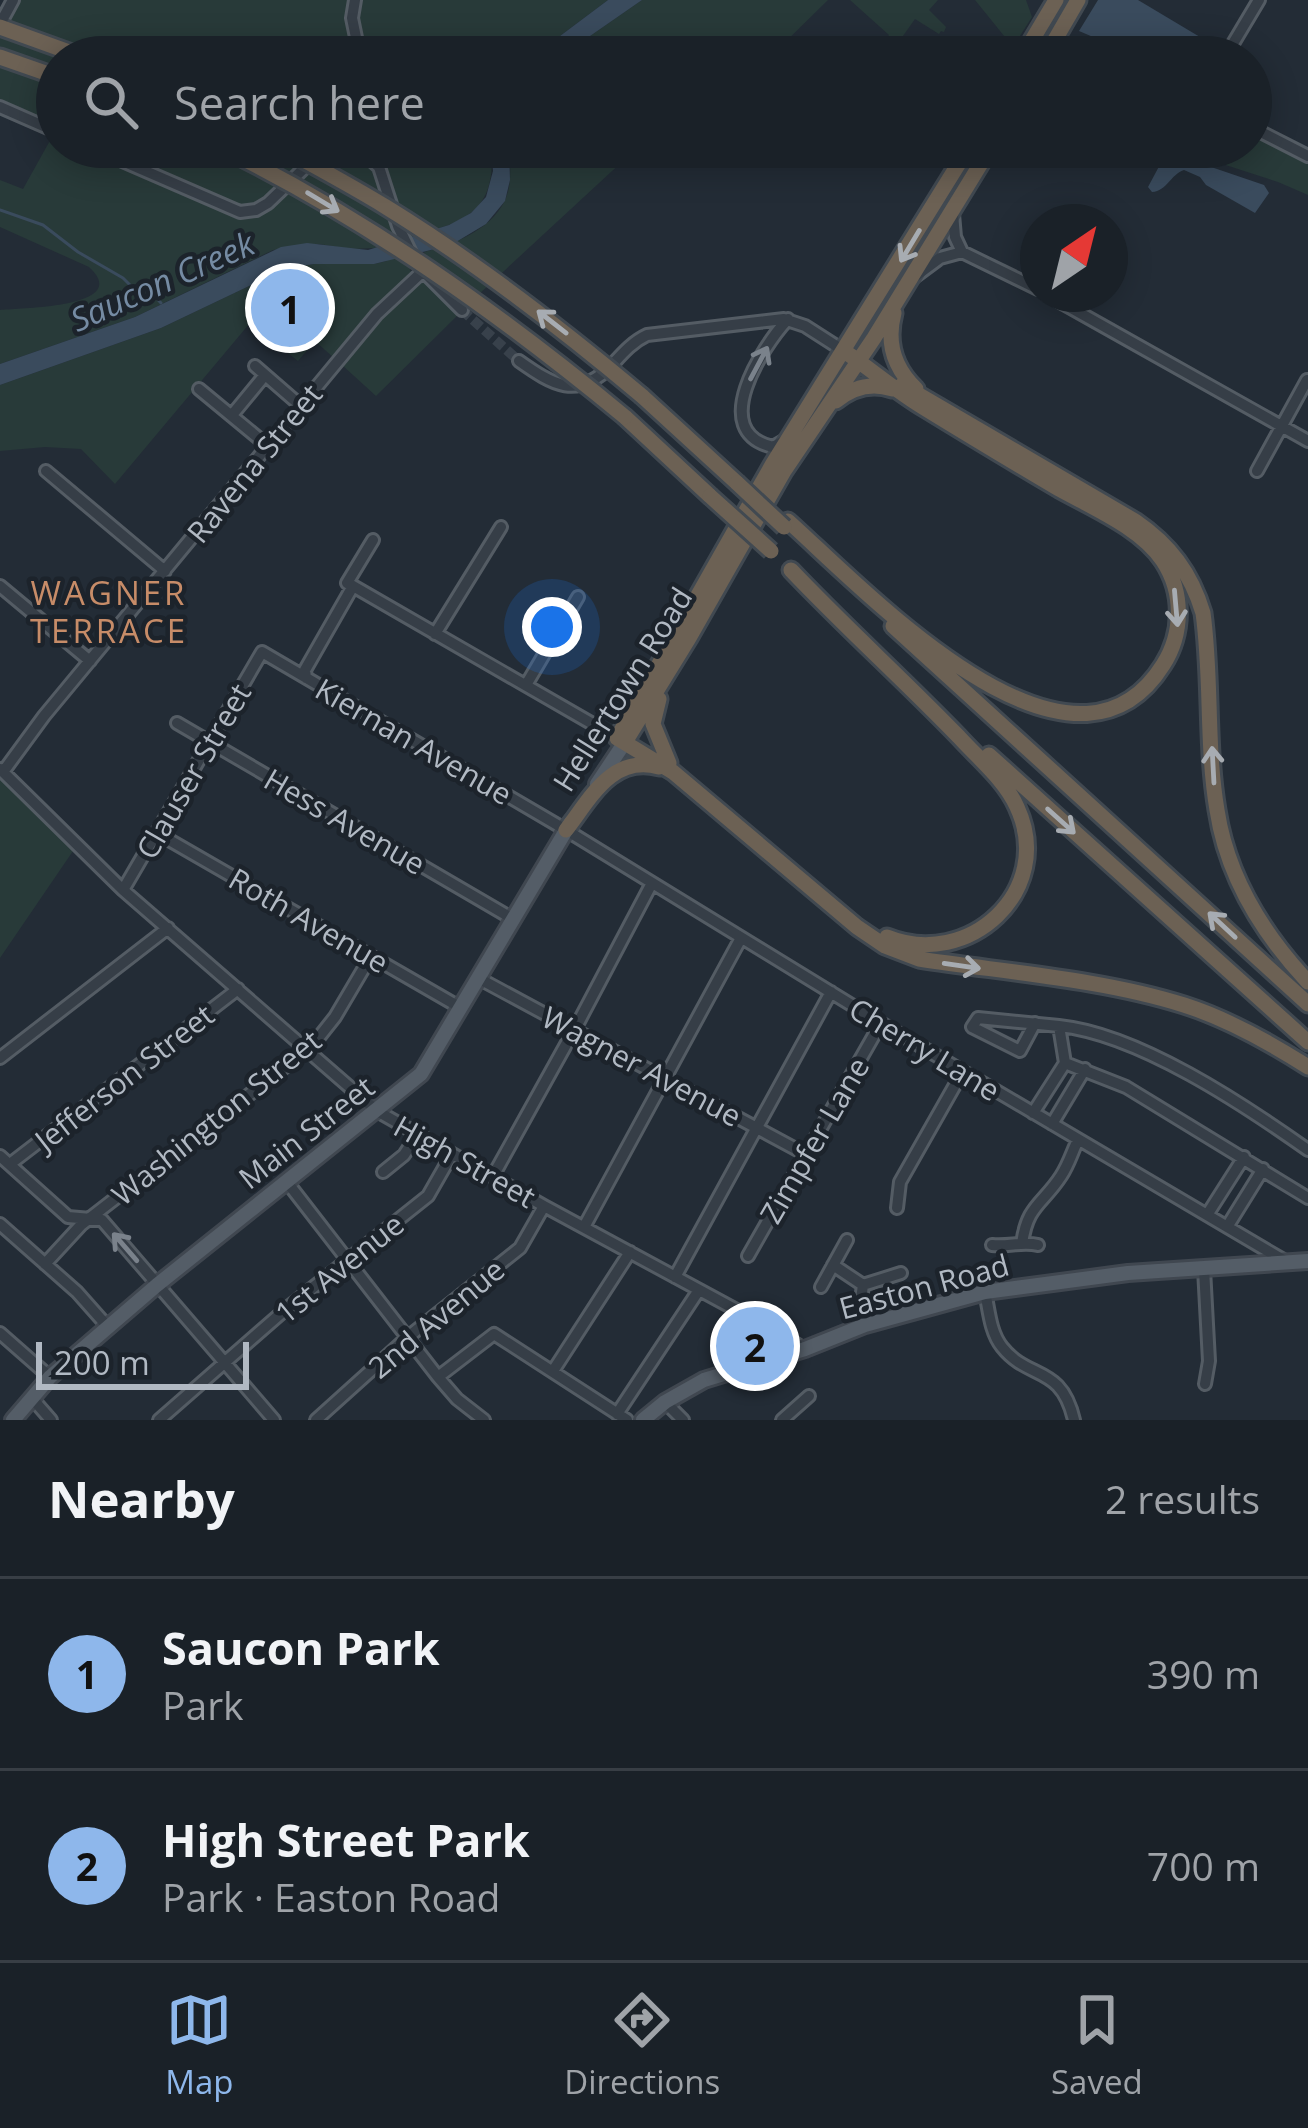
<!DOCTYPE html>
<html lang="en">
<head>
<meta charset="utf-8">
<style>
	:root { --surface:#1a2128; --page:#232930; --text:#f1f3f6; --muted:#9fa3a8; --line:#383e45; --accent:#8eb7eb }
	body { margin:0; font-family:"Open Sans",sans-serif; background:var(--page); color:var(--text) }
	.compass { position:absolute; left:1020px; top:204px; width:108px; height:108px; border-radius:50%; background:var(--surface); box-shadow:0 6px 30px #0003; rotate:35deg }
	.scale { position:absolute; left:36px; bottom:30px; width:213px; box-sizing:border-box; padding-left:12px; border:6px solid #b1b9c3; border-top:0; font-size:33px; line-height:42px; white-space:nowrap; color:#b1b9c3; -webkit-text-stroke:9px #1c232b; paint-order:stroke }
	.you { position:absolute; left:552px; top:627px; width:42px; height:42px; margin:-30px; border:9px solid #fff; border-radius:50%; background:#1a73e8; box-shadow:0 0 0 18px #1a73e833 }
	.badge { display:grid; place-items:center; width:78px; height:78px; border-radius:50%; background:var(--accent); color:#111; font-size:39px; font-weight:700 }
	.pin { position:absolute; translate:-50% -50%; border:6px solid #fff; box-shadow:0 3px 12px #0006 }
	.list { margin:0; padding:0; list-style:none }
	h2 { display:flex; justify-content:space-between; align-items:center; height:156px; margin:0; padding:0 48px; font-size:51px }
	h2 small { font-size:39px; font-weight:400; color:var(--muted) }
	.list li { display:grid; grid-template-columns:78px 1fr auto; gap:36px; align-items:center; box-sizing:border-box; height:192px; padding:0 48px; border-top:3px solid var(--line) }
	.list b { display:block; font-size:45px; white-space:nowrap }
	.list p { margin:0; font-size:39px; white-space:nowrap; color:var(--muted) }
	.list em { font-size:39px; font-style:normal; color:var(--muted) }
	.icon { flex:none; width:66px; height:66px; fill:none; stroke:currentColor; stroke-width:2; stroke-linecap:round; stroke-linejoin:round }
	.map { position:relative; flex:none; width:1308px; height:1420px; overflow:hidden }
	.search { position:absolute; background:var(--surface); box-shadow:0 6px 30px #0003; left:36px; right:36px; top:36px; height:132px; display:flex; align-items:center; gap:30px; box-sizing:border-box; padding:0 42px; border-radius:66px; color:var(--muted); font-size:45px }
	.sheet { height:540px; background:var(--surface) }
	nav { display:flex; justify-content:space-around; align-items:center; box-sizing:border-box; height:168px; border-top:3px solid var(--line); background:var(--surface); font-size:33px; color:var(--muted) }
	nav a { display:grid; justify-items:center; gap:6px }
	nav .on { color:var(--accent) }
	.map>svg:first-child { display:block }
	.green { fill:#283a39 }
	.water { fill:#3a4b5d }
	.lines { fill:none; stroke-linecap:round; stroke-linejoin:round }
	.stream { stroke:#3a4b5d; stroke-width:3 }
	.minor-tunnel { stroke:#38414b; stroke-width:10; stroke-dasharray:10 5; stroke-linecap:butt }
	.minor-casing { stroke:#545c64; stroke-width:16 }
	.major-casing { stroke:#404750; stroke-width:20 }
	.highway-casing { stroke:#414951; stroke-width:21 }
	.minor { stroke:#363e47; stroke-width:10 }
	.major { stroke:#545d67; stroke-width:14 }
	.highway { stroke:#6c6154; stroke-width:15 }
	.highway-bridge-casing { stroke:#414951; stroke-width:21; stroke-linecap:butt }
	.highway-bridge { stroke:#6c6154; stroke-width:15 }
	.oneway { stroke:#a7acb2 }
	.oneway2 { stroke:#7a828b }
	.labels { text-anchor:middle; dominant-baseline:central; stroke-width:9; stroke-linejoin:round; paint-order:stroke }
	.street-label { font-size:30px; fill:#b1b9c3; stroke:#1c232b }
	.water-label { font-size:33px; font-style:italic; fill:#758ba3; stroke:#1c232b }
	.neighbourhood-label { font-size:33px; letter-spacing:3px; fill:#c78c68; stroke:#1c232b }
</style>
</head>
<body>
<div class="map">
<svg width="1308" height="1420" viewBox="0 0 1308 1420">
	<rect width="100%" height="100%" fill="#232c36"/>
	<!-- green -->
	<path class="green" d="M18,0H608L560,36L525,57H57V125L0,100V33Z
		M642,0H828L770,57H554L580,43Z
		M850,0H938L929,10L946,27L944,32L941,31L939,34L915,19L888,57H873L889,35Z
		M975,0H1026L1032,17L1013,47Z
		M57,128V147H491C498,220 455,223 397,241L412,274L396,286L334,358L315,341L298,361L250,323L115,484L81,449L45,447L0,451V385L161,328L287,268L314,264H374L387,261L374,248L350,249L319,244L273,250L135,317L0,364V310C18,308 134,308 89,267L0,227V180L23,189Z
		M1251,133L1308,163V195L1278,182L1170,147H1251Z
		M509,147H638L465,307L432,272L424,252C455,244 496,228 507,195C512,180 510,162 509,147Z
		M422,278L460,313L376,396L342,365L376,324Z
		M0,773L73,851L0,958Z
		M748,1326L774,1341L773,1351L733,1364L734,1352Z"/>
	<!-- water -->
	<path class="water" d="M608,0H642L580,43L554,57H525L560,36Z
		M1098,0H1138L1205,40L1195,57L1133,54L1079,31Z
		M491,147H509L510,180L505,201L486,224L451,245L374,264H314L287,268L161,328L0,385V364L135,317L281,247L307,243L368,250L449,225L471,213L486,197L493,171Z
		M1173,154L1264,185L1269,193L1255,213L1206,185L1200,177L1184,170C1170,175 1167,191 1152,192L1148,187L1163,159Z"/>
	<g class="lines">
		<!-- stream -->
		<path class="stream" d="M0,210L43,225L78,252L123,278L131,286L147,288L161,303"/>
		<!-- minor-tunnel -->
		<path class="minor-tunnel" d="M462,310L519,361"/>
		<!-- minor casing -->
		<g class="minor-casing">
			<path id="minor" d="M355,0L352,18L360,57
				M0,24L13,0
				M1225,57L1259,0
				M0,107L57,132
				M1251,127L1308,156
				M90,147L240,212L256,210L268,203L320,153L337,148L354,149L367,156L379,167L398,226L412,255
				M953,214L955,237L962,252L1038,289
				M422,270L462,310
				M913,278L940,258L962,252
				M1046,294L1308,441
				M519,361C553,385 577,400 611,366C622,354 632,342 647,335L784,319L805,326L844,351
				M255,366L301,406
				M199,389L268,446
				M232,415L265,375
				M787,439L773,447C707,432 762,347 788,319
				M46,471L165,571
				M1257,471L1307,380
				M0,586L90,661
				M353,586L617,738
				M435,634L501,527
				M306,678L305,670L353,586L347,583L373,540
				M526,685L578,597
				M177,723L513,919
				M0,769L123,890L377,1111L544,1206L779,1333L798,1345L800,1351
				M3,772L44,716L338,361L377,314L422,272
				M157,833L461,1008
				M123,890L262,652L566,830L881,1023L1285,1261
				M478,978L805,1154
				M1059,1026C1138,1034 1243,1104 1308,1150
				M0,1058L168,928
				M1065,1063L1126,1087L1308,1198
				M1033,1113L1065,1063L1059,1026L978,1018L972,1027L1020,1051L1035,1023
				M1052,1124L1085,1069
				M0,1156L68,1217L102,1220L274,1420
				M10,1164L238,989
				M383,1172L404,1155L417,1135
				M493,1176L578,1023L652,883
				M287,1182L438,1377L457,1399L484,1420
				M897,1208L900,1182L963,1071
				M1207,1215L1244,1157
				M0,1224L77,1292L108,1327
				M584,1227L741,938
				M1227,1227L1263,1169
				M1022,1244C1027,1205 1043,1204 1061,1176C1069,1164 1072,1152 1078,1140
				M992,1245C1008,1247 1023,1241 1038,1245
				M748,1256L881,1023
				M45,1264L81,1225L312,1046L335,1017L371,956
				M833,1265L863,1285L860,1307L865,1325
				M1204,1269L1209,1361L1205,1384
				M675,1277L831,992
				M863,1285L901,1273
				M821,1287L847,1240
				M985,1292C989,1310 990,1332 1002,1347C1029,1381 1061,1364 1074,1420
				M0,1333L50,1377
				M553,1371L630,1252
				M438,1377L494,1334L627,1420
				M31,1397L51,1420
				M665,1402L683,1420
				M617,1414L699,1290
				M159,1420L286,1309L428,1196L452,1154
				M316,1420L408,1337L520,1248L544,1206
				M782,1420L809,1396"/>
		</g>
		<!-- major casing -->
		<g class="major-casing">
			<path id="major" d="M597,784L625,742
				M13,1420L50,1377L157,1285L421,1074L571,822
				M643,1420L665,1402L704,1380L805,1349L865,1325L985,1292L1128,1273L1308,1261"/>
		</g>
		<!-- highway casing -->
		<g class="highway-casing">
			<path id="highway" d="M0,27L83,57
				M0,57L57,77
				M1022,57L1056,0
				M1045,57L1078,0
				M969,147L772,465L617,738L673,772L857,927L885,946L919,959C1004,972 1102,979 1184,1005C1228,1019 1269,1042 1308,1067
				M894,313C886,343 894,368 916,389
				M902,385L1135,521C1170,545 1191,573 1203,613C1212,678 1206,745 1217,810C1227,876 1263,934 1308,982
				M642,396L737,483
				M836,401C853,387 871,382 892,389
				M625,417L710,496
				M788,521C863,588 1071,811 1163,665C1183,634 1184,593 1163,561C1141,528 1093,508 1059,489C1015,463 970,436 926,409C897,392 872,370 844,351
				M791,570C845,627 904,680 959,737C979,759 1005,780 1017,807C1056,891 968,970 887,937
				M893,626L1308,1004
				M659,699L653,724L669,763
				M625,742L689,638L784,471L874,338L991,147
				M989,755L1308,1042
				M566,830C590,799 612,754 659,767"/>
		</g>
		<!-- minor -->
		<use href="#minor" class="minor"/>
		<!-- major -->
		<use href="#major" class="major"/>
		<!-- highway -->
		<use href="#highway" class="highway"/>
		<!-- highway-bridge casing -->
		<g class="highway-bridge-casing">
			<path id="highway-bridge" d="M220,147C367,219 499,313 625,417
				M280,147C316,167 352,186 386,207C477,263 561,328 642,396
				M737,483L784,527
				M710,496L771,551"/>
		</g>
		<!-- highway-bridge -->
		<use href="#highway-bridge" class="highway-bridge"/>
	</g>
	<!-- one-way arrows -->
	<defs><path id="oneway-shaft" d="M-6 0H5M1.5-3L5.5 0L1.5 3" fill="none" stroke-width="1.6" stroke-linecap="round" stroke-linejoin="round" transform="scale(3)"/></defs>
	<g class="oneway">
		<use href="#oneway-shaft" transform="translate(323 202) rotate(31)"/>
		<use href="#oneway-shaft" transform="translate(910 246) rotate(121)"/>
		<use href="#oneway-shaft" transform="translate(552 322) rotate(-142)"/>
		<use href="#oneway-shaft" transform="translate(1176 608) rotate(85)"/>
		<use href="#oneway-shaft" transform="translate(1213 765) rotate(-93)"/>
		<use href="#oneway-shaft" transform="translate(1061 821) rotate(42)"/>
		<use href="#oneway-shaft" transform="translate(1222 925) rotate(-137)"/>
		<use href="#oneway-shaft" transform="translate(962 966) rotate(8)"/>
	</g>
	<g class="oneway2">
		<use href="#oneway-shaft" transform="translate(759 363) rotate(-62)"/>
		<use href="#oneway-shaft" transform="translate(125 1247) rotate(-131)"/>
	</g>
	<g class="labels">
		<!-- street labels -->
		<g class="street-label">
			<text transform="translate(254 463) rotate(-51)">Ravena Street</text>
			<text transform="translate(622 689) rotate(-58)">Hellertown Road</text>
			<text transform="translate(414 741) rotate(30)">Kiernan Avenue</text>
			<text transform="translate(193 771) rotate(-60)">Clauser Street</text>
			<text transform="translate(345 821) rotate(30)">Hess Avenue</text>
			<text transform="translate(309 920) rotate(30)">Roth Avenue</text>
			<text transform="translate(925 1049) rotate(31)">Cherry Lane</text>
			<text transform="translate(642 1066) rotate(28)">Wagner Avenue</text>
			<text transform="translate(124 1077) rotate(-38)">Jefferson Street</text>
			<text transform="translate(216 1117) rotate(-39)">Washington Street</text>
			<text transform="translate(306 1132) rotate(-38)">Main Street</text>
			<text transform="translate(814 1140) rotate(-60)">Zimpfer Lane</text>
			<text transform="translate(465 1161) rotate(29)">High Street</text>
			<text transform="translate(339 1268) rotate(-39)">1st Avenue</text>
			<text transform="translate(924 1286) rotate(-15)">Easton Road</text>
			<text transform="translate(436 1318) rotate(-40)">2nd Avenue</text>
		</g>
		<!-- water labels -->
		<g class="water-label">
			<text transform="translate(162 281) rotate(-24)">Saucon Creek</text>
		</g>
		<!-- neighbourhood labels -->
		<g class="neighbourhood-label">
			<text x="109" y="592">WAGNER<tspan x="109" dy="38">TERRACE</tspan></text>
		</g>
	</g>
</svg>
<svg class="compass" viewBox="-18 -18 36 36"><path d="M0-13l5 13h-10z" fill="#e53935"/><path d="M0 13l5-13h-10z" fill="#9fa3a8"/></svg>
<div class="scale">200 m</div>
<div class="you"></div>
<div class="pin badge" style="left:290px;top:308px">1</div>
<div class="pin badge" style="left:755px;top:1346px">2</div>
<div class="search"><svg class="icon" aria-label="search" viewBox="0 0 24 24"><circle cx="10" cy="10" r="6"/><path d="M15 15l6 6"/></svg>Search here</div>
</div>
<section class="sheet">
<h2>Nearby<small>2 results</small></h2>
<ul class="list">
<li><span class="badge">1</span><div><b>Saucon Park</b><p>Park</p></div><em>390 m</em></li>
<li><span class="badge">2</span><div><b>High Street Park</b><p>Park · Easton Road</p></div><em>700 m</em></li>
</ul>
</section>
<nav>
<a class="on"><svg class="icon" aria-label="map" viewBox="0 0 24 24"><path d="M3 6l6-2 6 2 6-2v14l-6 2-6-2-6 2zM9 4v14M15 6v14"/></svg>Map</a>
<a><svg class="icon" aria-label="directions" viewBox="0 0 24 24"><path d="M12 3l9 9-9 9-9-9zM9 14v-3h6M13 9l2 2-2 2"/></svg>Directions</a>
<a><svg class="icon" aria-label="saved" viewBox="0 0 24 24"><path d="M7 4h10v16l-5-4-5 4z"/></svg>Saved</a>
</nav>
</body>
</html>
